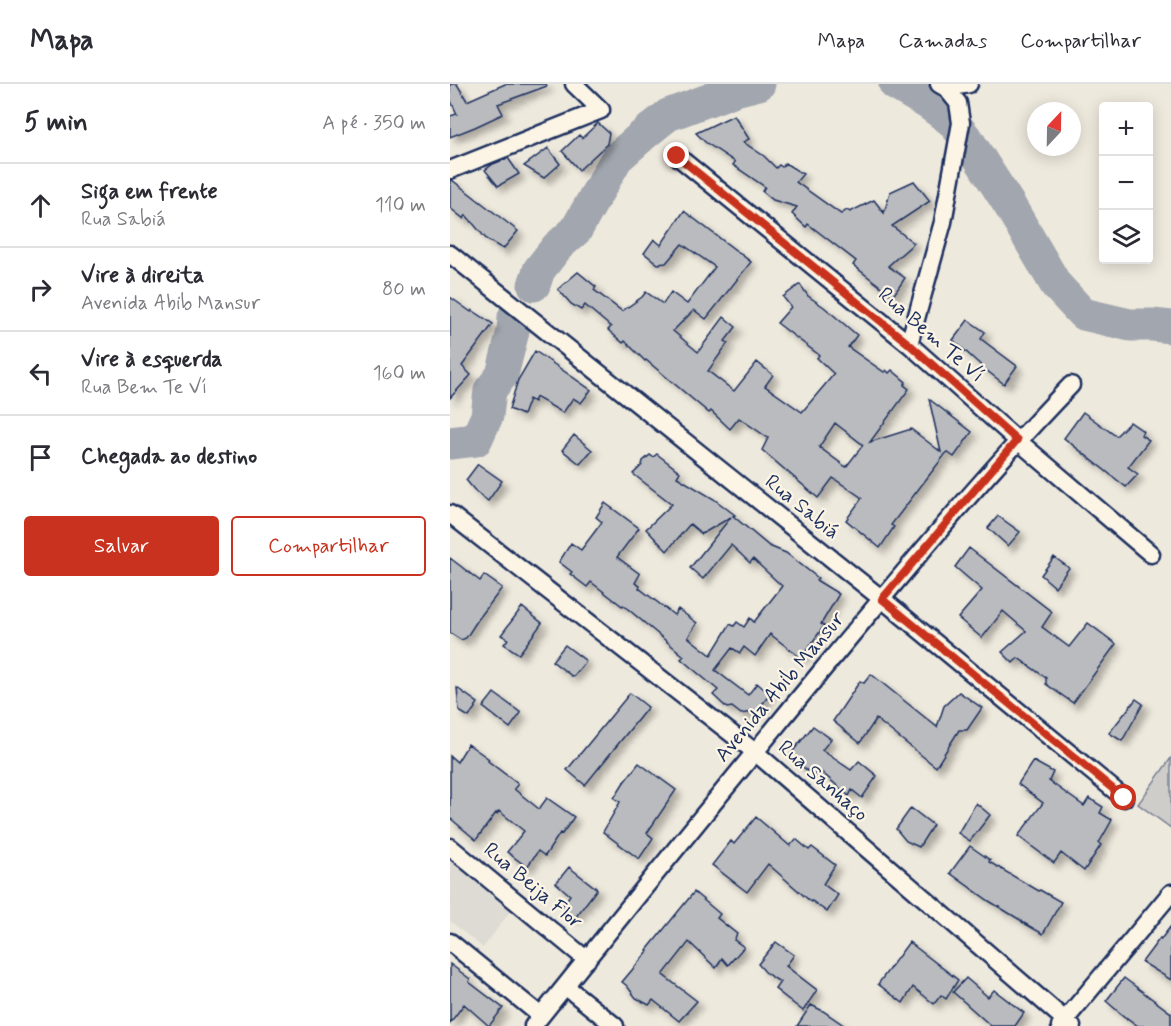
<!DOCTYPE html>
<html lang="pt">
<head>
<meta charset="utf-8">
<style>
	:root { --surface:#fff; --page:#f7f7f7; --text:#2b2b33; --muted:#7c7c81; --line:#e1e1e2; --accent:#c8321e }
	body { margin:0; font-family:Mynerve,sans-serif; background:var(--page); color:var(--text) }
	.controls { position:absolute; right:18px; top:18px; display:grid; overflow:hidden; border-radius:6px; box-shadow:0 3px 15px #0003 }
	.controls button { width:54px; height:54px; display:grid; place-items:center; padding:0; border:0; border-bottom:2px solid var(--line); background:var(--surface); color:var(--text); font:30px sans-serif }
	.compass { position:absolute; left:577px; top:18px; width:54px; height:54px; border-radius:50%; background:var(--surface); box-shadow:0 3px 15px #0003; rotate:22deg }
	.stop { position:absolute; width:18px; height:18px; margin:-14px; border:4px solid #c8321e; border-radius:50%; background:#fff }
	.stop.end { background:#c8321e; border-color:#fff; box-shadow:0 2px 6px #0008 }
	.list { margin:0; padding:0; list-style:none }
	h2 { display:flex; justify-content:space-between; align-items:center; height:78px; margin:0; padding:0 24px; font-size:26px }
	h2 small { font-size:20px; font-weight:400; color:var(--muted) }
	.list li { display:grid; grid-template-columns:39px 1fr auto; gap:18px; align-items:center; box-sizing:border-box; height:84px; padding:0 24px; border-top:2px solid var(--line) }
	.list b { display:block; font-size:22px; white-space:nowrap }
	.list p { margin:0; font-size:20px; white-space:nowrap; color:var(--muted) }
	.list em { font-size:20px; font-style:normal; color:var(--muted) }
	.actions { display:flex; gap:12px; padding:18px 24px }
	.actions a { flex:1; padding:14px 0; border:2px solid var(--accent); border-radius:6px; text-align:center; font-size:21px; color:var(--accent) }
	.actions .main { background:var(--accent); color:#fff }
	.icon { flex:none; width:33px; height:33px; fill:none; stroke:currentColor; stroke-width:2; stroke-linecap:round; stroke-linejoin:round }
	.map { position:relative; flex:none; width:721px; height:942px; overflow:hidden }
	header { display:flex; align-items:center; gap:36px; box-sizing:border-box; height:84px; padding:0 30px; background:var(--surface); border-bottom:2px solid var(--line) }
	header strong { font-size:28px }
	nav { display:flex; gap:33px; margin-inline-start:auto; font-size:21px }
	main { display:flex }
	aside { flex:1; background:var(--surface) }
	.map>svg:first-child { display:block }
	.built { fill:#dedbd4 }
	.green { fill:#cfcdca; stroke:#757e94; stroke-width:1.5 }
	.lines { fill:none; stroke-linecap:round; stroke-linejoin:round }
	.river { stroke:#a2a7af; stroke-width:33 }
	.building { fill:#babbbe; stroke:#1b2f5e; stroke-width:1.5; fill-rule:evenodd; filter:url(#shadow) }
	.minor-casing { stroke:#1b2f5e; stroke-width:21 }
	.minor { stroke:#fcf5e5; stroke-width:16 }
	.route { stroke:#c8321e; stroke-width:8 }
	.labels { text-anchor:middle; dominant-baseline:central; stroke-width:4.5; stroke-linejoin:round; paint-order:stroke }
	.street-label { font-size:21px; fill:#1b2f5e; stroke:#fcf5e5 }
</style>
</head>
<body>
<header>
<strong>Mapa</strong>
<nav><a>Mapa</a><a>Camadas</a><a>Compartilhar</a></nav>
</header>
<main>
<aside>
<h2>5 min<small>A pé · 350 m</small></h2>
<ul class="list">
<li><svg class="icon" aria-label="ahead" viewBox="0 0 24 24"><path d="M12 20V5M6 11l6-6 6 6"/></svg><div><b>Siga em frente</b><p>Rua Sabiá</p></div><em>110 m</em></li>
<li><svg class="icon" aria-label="right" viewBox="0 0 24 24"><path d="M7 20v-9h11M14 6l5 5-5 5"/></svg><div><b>Vire à direita</b><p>Avenida Abib Mansur</p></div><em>80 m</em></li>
<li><svg class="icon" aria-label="left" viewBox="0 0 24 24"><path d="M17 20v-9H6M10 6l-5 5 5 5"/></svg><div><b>Vire à esquerda</b><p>Rua Bem Te Ví</p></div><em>160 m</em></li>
<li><svg class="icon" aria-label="arrive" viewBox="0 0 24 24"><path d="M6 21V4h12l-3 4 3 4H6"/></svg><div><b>Chegada ao destino</b></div></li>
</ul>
<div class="actions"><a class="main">Salvar</a><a>Compartilhar</a></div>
</aside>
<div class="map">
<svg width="721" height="942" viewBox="0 0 721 942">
	<defs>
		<filter id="shadow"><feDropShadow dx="5.5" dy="5.5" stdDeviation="3" flood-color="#0004"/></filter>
	</defs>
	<rect width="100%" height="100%" fill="#eee9dd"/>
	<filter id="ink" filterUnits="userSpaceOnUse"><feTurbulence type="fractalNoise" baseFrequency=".0167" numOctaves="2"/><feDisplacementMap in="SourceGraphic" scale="12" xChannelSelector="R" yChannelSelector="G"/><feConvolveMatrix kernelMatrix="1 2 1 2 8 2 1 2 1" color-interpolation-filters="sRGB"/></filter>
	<g filter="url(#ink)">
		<!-- built -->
		<path class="built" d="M0,770L8,777L7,782L24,797L28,792L64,822L33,864L0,837Z"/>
		<!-- green -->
		<path class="green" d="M721,674V744L688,720Z"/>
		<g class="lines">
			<!-- river -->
			<path class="river" d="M445,0L479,20L502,37L519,58L560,122L606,201L633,230L680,241H703L721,243
				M84,201L89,186L107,163L126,146L167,74L192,52L218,31L285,6L309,0
				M0,359L26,356L37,332L40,306L52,291L63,247L64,233"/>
		</g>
		<!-- building -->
		<path class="building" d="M0,0H7L17,17L55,0H96L97,2L48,20L53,30L25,43L0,53V32L7,30L0,15Z
			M284,31L299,55L293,58L314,72L326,84L329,81L332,83L335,79L353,90L346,98L391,130L397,126L400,128L424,116L434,129L440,108L464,97L480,117L442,142L464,159L438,182L455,194L443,212L403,181L406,177L358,140L356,143L342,130L347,123L323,116L312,107L315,103L283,81L285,78L255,58L246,49Z
			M148,39L159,49L157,60L129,86L112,67L129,51L132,54Z
			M98,64L110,80L94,94L74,82Z
			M58,74L69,90L48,102L35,86L43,80Z
			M0,96H2L68,147L53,165L37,156L16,131L14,135L0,124Z
			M234,127L301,178L256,235L244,226L223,247L248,268L274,233L286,243L275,257L278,259L258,287L284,307L307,278L323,291L315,302L352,328L384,290L367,274L369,271L327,239L341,223L333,213L350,200L358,212L374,223L407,251L398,263L434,288L436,286L439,289L442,286L456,298L454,301L459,305L420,358L461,345L491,368L479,315L522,348L504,373L497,368L441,441L444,443L430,464L396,436L412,414L383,394L368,414L312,366L318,354L289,334L280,345L261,327L259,329L196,276L195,277L175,257L173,259L158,246L161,243L135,221L131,226L121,220L108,205L128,188L146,203L144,206L172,227L192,213L196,208L213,220L221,208L237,220L265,183L232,160L216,179L208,180L194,169L204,155L211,161ZM385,339L413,361L396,383L369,363Z
			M0,213L21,228L22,226L43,240L12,282L21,291L0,314Z
			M518,236L535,248L531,255L567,282L554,300L536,286L503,256Z
			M85,267L141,306L131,319L123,314L113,329L86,313L84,318L79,315L73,331L59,325L68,296Z
			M633,328L666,352L680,338L693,347L691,351L699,356L678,383L688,390L676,403L614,354Z
			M124,351L142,366L130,380L112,366Z
			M207,370L230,388L227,393L264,415L285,431L283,432L319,462L336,469L368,494L366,496L389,510L371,540L374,542L351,574L320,550L305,572L294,563L290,569L282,564L265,586L298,611L307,599L320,610L307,627L291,630L282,623L277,624L263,611L268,606L231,575L234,572L173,521L172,522L141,498L137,503L120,490L122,488L109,478L121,459L131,466L152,438L146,433L155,419L189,444L167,473L190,490L185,499L190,502L189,504L224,531L228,525L247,539L238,553L261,571L280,540L284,542L287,538L294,543L300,534L304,538L332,502L303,475L300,479L281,461L253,495L240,484L281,433L252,450L240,440L217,467L196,445L222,420L183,390L192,381L193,377L200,371L203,373Z
			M28,380L52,397L38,417L26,408L16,396Z
			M548,432L570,448L558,462L538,444Z
			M519,464L602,528L592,543L619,563L638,539L666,560L623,619L596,600V594L568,574L563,579L552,568L576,547L553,527L532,554L508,534L532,506L505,483Z
			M604,473L619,484L605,503L591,491Z
			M0,474L30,497L34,491L52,504L27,537L16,554L11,556L0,549Z
			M72,523L92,539L69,570L54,560L58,555L51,551Z
			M115,561L136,577L123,593L102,577Z
			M421,590L487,643L494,622L509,608L532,624L517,646H509L486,683L426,635L410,659L383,637L410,597L414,599Z
			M7,604L28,619L19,633L9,627Z
			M44,609L71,629L60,644L33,623Z
			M180,609L198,623L135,701L117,686Z
			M686,615L693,620L672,657L659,649Z
			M363,642L381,655L372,666L401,686L409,677L427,692L412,714L402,706L399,712L369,686L364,692L339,672Z
			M18,660L39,675L38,677L68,700L64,705L89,725L97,714L124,733L112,750L110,749L95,772L88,767L77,783L57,768L74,747L49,727L47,730L46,729L26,756L0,734V672L7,678Z
			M583,677L603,688L599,697L634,722L639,714L653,723L650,729L662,736L649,759L651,761L634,787L611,769L604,779L568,752L593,719L568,700Z
			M189,679L226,706L197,749L203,754L189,775L153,748L170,718L164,714L174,698Z
			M526,719L540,731L520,757L508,749Z
			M461,724L483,741L469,763L456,757L446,745Z
			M306,733L340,762L346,755L359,766L362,763L385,781L373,800L388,811L377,828L362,817L361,818L318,780L297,808L262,781L281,757L284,760Z
			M520,762L540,776L539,778L589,807L590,806L611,818L593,850L572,838V837L539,817L500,789Z
			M119,783L147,805L125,834L111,823L120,811L106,799Z
			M244,808L270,830L267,834L287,850L284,856L294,863L278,881L272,874L266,884L239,858L213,891L247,917L229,937L203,916L199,921L186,914L177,902L172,898L198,867L197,866Z
			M721,842V896L692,878L710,854L711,855Z
			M326,858L344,871L336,882L367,906L353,927L325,905L330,898L317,890L308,880Z
			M459,858L508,896L496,915L491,911L484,920L463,903L453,919L428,900Z
			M0,880L20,895L19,898L53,924L39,942L14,920L0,939Z
			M516,894L538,913L544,906L574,929L565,942H541L503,908Z
			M674,894L721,929V942H688L677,934V935L656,917Z
			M361,921L373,927L395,942H347Z"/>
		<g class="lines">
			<!-- minor casing -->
			<g class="minor-casing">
				<path id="minor" d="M496,4L519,0
					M227,72L459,260L567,356L701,470
					M0,86L151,26L124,0
					M0,170L432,515L674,714
					M459,260L493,138L511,39L508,19L496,4L489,0
					M0,430L305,668L622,942
					M0,763L137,876
					M0,858L91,932
					M115,902L165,942
					M83,942C179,822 276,703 374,584C454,488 534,391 621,301
					M610,942L721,809"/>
			</g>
			<!-- minor -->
			<use href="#minor" class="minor"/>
		</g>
	</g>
	<g class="lines" filter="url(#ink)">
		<!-- route -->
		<path class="route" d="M227,72L459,260L567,356L432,515L674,714"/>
	</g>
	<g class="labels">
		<!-- street labels -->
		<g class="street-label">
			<text transform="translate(481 251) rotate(41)">Rua Bem Te Ví</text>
			<text transform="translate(352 423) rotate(39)">Rua Sabiá</text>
			<text transform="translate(330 603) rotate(-50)">Avenida Abib Mansur</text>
			<text transform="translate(373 697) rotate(41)">Rua Sanhaço</text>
			<text transform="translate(83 802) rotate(40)">Rua Beija Flor</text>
		</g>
	</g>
</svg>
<div class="controls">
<button>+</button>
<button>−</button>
<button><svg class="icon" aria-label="layers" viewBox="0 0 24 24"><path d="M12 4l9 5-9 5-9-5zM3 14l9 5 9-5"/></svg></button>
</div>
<svg class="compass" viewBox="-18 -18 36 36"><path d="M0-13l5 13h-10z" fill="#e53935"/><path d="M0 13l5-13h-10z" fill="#7c7c81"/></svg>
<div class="stop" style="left:674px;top:714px"></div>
<div class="stop end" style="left:227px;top:72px"></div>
</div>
</main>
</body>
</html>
